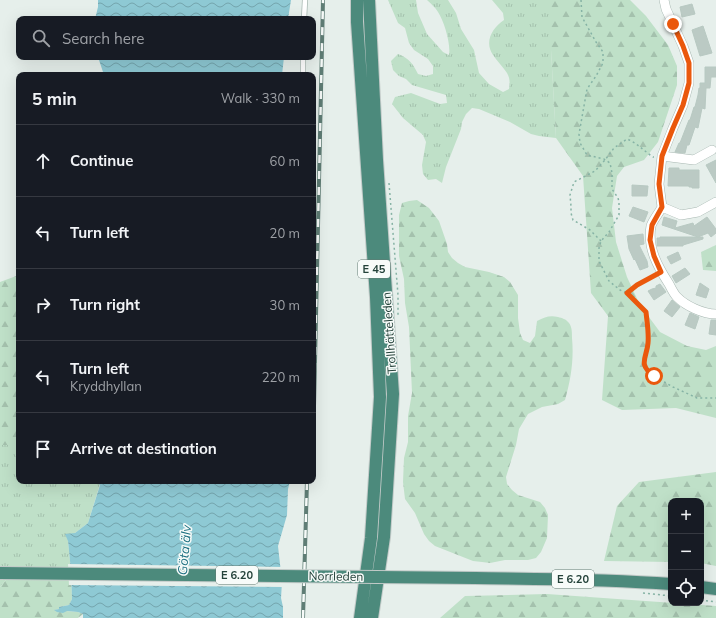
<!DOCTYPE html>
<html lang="en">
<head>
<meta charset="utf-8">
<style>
	:root { --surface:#171b24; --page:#242831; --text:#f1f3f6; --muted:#9ea1a6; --line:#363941 }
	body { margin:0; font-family:Mulish,sans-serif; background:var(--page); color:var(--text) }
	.controls { position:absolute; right:12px; bottom:12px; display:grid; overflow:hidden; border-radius:8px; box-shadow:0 4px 16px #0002 }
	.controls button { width:36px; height:36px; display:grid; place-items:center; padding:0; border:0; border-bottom:1px solid var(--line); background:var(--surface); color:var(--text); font:20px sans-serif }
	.stop { position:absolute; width:12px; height:12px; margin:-9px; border:3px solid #ea580c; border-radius:50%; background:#fff }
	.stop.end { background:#ea580c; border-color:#fff; box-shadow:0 1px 4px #0008 }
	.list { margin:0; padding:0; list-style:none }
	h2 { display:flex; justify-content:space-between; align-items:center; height:52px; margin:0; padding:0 16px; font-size:17px }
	h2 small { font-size:13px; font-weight:400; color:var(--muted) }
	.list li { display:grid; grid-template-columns:26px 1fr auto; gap:12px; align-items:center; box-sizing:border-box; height:72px; padding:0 16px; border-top:1px solid var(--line) }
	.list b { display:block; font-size:15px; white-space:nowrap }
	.list p { margin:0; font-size:13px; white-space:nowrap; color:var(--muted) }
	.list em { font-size:13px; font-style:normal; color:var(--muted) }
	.icon { flex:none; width:22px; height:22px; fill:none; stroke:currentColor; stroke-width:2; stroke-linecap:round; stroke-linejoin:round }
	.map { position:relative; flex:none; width:716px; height:618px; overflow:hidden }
	.search { position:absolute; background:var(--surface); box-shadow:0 4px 16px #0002; left:16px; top:16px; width:300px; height:44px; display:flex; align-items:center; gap:10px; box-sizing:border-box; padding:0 14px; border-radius:8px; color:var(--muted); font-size:15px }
	.panel { position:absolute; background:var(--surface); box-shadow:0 4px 16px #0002; left:16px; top:72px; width:300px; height:412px; border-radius:8px }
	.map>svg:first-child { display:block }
	.grass { fill:url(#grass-tufts) }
	.forest { fill:url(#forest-firs) }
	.water { fill:url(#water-waves) }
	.pier { fill:#e6efeb }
	.building { fill:#bbcac4; stroke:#b8c9c2 }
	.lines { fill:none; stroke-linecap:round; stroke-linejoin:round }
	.service-casing { stroke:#a8b8b2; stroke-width:6 }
	.minor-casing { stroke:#a8b8b2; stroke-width:10 }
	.trunk-casing { stroke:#c2cac8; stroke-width:14 }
	.path { stroke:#86b3a5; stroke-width:1.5; stroke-dasharray:2 3; stroke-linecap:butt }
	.service { stroke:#fff; stroke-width:4.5 }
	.minor { stroke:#fff; stroke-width:9 }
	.trunk { stroke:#4c8a7c; stroke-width:12 }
	.rail-casing { stroke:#5f7d75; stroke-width:4 }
	.rail { stroke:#f7fbf9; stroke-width:2.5; stroke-dasharray:8; stroke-linecap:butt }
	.trunk-bridge-casing { stroke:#c2cac8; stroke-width:14; stroke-linecap:butt }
	.trunk-bridge { stroke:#4c8a7c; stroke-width:12 }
	.route { stroke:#ea580c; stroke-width:5 }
	.labels { text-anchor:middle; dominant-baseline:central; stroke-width:3; stroke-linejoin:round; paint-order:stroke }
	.shield { fill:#f7fbf9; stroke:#637a73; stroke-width:1 }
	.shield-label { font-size:11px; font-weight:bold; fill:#24423a }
	.street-label { font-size:12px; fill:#24423a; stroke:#f7fbf9 }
	.water-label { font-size:13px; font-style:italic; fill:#1c6f80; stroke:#f7fbf9 }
</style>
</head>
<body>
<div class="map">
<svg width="716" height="618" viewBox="0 0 716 618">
	<defs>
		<pattern id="grass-tufts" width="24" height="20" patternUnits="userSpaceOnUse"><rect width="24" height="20" fill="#bfe0c8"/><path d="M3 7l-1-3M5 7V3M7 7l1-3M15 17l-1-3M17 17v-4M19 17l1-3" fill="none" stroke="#a4c1ad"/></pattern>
		<pattern id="forest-firs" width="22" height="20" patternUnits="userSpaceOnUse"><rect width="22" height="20" fill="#bfe0c8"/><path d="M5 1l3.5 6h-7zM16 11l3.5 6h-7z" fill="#a4c1ad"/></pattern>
		<pattern id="water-waves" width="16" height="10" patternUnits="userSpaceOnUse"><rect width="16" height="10" fill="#8ec9d4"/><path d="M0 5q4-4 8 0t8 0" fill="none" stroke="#74a5ad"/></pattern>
	</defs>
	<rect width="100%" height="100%" fill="#e6efeb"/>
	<!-- grass -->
	<path class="grass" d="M388,0H416L418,13L427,34L443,52L449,55C451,44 444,21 438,12C435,7 431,4 427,0H448L456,13L461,29L474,50L479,73L489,84L503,92L509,89C510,83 510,78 507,73C503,67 497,61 493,55C484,42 492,28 504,20L503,13L492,0H551V50L556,138L539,136L531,134L510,122L479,109L472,108L466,114L462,122L461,129L446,167L442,183L436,179L428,180L423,174L422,165L426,142L423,135L403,118L392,104L395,97L411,93L440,104L447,103L446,95L412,85L406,79L399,76L393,70L391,61L398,54C409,58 413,64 418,74L426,76L433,74V66L428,59L414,50L409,43L405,28L398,23Z
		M0,445H19V481H95L100,484L88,523L75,533L68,541L71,571L12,573L0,587Z"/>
	<!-- forest -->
	<path class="forest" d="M551,0H630L646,16L668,45L677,66V85L658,142L644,160L624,167L617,176L612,208L616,242L627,277L640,305L660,332L687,346L706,350L716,346V418L676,408L622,410L602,400L608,316L591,293L583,176L556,138L551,50Z
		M417,200L429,208L439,221L447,244L448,252L452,258L458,263L465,267L489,272L504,277L510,282L518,295V318L520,333L523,340L530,343L535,336L537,321C545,317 550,315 558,317C562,318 566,319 569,323C572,327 572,332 572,338C574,359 571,379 565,400L558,404L542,407L528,414L519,429L516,445L506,477L507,484L512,490L518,495L540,502L545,508L548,515L547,538L541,552L536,558L528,560H505L490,563L482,562L473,561L435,546L429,541L424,534L415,513L405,499L403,482L404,458L408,442V416L412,393L409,327L405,303L404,279L399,256V215L402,203L409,201Z
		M716,245V271L703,270L701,252Z
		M19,275V445H0V282Z
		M716,472V566L701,563V501H671V562L604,561L617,506L639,482Z
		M71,571L72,599L69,605L59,607V609L55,610L78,612L83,614L78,618H0V587L12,573Z
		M547,594L716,606V618H440L465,596Z"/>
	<!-- water -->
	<path class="water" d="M98,0H291L288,19H95L98,7Z
		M98,57H284L282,75H104Z
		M95,481H290L288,489L287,515L278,546L282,582L281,598L283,607V618H83V614L78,612L67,611L63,613L57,612L54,610L59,609V607L69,605L72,599L71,571L68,541L65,534L75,533L88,523L100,485Z"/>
	<!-- pier -->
	<path class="pier" d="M68,564L283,567L284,587L69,585Z"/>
	<!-- building -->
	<path class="building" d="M692,4L695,14L682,17L680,7Z
		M703,26L712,53L700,56L692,30Z
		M705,67H716V77H711L710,88H706L705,109L702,108L698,128L695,127L689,145H687L685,153L675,152L679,143H680L687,125L689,120H690L694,107H695L698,95L699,88H700V83H705Z
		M716,160V183L706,165Z
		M669,168H679V170H699V188H692V187H689V186H668Z
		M632,185L648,186L647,196H632Z
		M633,207L648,212L644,222L629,216Z
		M664,217L677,221L675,228L693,223L694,226L707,217L716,229V233L711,237L708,233L698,237L662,225Z
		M643,234L644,244L639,245L647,261L648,267L640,270L635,259L634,260L629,249L627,236Z
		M660,237H703V239L683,245V246H657V238H660Z
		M678,252L681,259L671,264L667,257Z
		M685,268L690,274L676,283L672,276Z
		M700,283L709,289L706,298L696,295Z
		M660,284L666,292L654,300L648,291L652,289L656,288V286Z
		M672,300L680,307L672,317L664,311Z
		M690,313L699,317L695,329L685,325Z
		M711,320H716V335L709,334Z"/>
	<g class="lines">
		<!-- service casing -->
		<g class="service-casing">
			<path id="service" d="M304,19L305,0
				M303,75V57"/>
		</g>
		<!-- minor casing -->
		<g class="minor-casing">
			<path id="minor" d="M662,156L694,160L712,150
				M716,202L698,212L681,215L662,207C659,213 653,220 651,226C647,248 658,267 669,284C671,288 674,294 677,297C686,306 703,314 716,314
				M662,207L659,184L662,156L673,128L683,105L689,83V63L683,46L666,9L664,0"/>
		</g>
		<!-- trunk casing -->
		<g class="trunk-casing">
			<path id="trunk" d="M357,0V22L376,297L380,397L371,538L360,618
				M369,0L377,160L393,394L384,537L372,618
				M475,578C540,579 606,579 671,584
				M701,587L716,589"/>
		</g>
		<!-- path -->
		<path class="path" d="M581,0L582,17L596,42L603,52V63L596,76L587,89L579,134L580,143L587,155L604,159L610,163L612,173V189L618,198L619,202V215L609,232L601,241L599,248V261L609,281L620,290L627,293L646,312L648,344L644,361L649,373L673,387L697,398H716
			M389,183L398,295V315
			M601,241L590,230L573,220L571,213V206L570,195L574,182L595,171L605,160L614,148L627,139C637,143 644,151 653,157H654
			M627,293L637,285L654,276
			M643,593L671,596
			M701,600L716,602"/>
		<!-- service -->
		<use href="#service" class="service"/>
		<!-- minor -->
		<use href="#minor" class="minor"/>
		<!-- trunk -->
		<use href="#trunk" class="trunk"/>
		<!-- rail casing -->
		<g class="rail-casing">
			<path id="rail" d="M313,451L323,0
				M303,618L307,481"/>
		</g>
		<!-- rail -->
		<use href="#rail" class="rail"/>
		<!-- trunk-bridge casing -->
		<g class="trunk-bridge-casing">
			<path id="trunk-bridge" d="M0,573L475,578"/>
		</g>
		<!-- trunk-bridge -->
		<use href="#trunk-bridge" class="trunk-bridge"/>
	</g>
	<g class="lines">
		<!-- route -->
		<path class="route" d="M654,376C637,364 647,358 648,343C649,333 647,322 646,312L627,293L637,285L661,272L654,256L650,240L652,225L662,207L659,184L662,156L673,128L683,105L689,83V63L683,46L673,24"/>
	</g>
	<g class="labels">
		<!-- shield labels -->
		<g class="shield">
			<rect x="358" y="260" width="32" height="18" rx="3"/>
			<rect x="216" y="566" width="42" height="18" rx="3"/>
			<rect x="552" y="570" width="42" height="18" rx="3"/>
		</g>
		<g class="shield-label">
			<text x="374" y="269">E 45</text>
			<text x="237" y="575">E 6.20</text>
			<text x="573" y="579">E 6.20</text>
		</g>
		<!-- street labels -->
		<g class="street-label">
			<text transform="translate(389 333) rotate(-94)">Trollhätteleden</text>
			<text transform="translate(336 576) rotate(1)">Norrleden</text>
		</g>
		<!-- water labels -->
		<g class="water-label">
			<text transform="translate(184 550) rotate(-85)">Göta älv</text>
		</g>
	</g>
</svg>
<div class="controls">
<button>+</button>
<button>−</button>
<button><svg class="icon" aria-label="locate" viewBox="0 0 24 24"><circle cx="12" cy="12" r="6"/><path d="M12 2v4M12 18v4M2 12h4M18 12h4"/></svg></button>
</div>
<div class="stop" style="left:654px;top:376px"></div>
<div class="stop end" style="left:673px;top:24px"></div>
<div class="search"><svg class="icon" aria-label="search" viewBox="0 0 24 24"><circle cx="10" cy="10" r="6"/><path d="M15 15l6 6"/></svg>Search here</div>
<section class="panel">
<h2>5 min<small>Walk · 330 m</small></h2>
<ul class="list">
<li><svg class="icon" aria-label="ahead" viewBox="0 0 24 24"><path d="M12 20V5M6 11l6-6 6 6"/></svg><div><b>Continue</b></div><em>60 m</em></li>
<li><svg class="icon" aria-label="left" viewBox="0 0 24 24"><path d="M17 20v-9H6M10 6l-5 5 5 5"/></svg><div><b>Turn left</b></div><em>20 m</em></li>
<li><svg class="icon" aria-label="right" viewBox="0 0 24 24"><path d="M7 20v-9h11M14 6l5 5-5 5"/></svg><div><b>Turn right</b></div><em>30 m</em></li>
<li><svg class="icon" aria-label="left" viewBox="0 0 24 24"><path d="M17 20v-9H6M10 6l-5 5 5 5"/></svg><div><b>Turn left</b><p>Kryddhyllan</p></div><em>220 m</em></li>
<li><svg class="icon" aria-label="arrive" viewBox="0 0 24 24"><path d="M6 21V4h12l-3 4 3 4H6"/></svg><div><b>Arrive at destination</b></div></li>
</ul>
</section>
</div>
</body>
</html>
